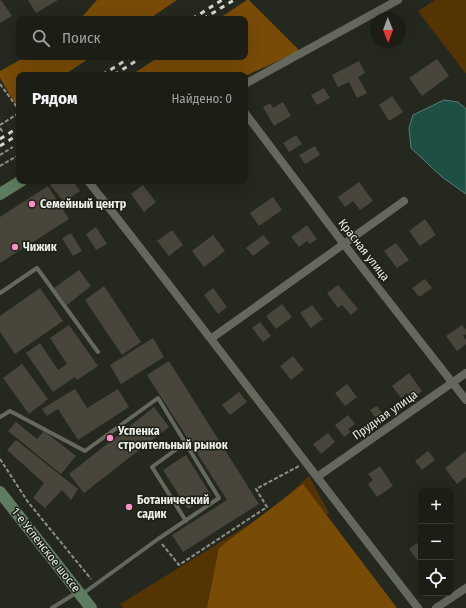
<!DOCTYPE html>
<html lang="ru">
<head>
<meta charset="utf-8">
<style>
	:root { --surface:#1c1e16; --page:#25271f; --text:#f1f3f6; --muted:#a0a2a1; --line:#3a3c35 }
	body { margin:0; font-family:"Fira Sans Condensed",sans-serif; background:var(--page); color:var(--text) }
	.controls { position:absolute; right:12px; bottom:12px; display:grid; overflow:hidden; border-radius:8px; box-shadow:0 4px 16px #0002 }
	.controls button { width:36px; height:36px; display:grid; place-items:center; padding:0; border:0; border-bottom:1px solid var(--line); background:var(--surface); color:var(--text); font:20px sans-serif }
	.compass { position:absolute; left:370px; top:12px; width:36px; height:36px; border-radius:50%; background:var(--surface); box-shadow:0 4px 16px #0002; rotate:179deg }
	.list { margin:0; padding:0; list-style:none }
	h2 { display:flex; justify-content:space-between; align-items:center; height:52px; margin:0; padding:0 16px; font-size:17px }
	h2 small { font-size:13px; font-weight:400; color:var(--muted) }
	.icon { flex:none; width:22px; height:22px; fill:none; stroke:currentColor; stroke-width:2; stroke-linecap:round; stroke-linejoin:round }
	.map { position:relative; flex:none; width:466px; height:608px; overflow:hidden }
	.search { position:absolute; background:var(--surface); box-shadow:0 4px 16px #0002; left:16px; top:16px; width:232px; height:44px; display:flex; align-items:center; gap:10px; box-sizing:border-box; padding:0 14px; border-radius:8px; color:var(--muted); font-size:15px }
	.panel { position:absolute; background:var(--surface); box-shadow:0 4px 16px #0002; left:16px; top:72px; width:232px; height:112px; border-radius:8px }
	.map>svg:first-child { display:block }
	.green { fill:#553404 }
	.forest { fill:#784b07 }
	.water { fill:#1d4f44; stroke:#5b7e75 }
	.building { fill:#48453a }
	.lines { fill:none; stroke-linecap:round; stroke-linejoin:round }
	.path { stroke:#8e9088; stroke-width:2; stroke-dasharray:4 2; stroke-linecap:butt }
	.lane { stroke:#65695d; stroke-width:4 }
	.street { stroke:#65695d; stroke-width:8 }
	.secondary { stroke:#5e7c5f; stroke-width:12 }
	.rail { stroke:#d4d7d0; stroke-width:3; stroke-dasharray:5 5; stroke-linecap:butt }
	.poi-dot { fill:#fb8fc5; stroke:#1c1f15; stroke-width:1.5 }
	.labels { text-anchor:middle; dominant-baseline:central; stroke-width:3; stroke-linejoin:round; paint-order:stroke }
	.poi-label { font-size:12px; font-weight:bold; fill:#ebede7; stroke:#1c1f15; text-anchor:start }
	.street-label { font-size:12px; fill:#ebede7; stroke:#1c1f15 }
</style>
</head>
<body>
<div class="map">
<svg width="466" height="608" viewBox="0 0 466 608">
	<rect width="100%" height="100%" fill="#25281e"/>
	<!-- green -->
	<path class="green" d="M435,0H466V74L418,11Z
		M309,476L329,513L240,600L238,608H123L120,604L271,511Z"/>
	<!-- forest -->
	<path class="forest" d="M97,0H177L149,19H80Z
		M247,0H249L300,51L245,76L131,75L159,57H245V19H218Z
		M25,57H91L64,75H19V104L16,106L0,78V71Z
		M303,484L397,608H207L219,548Z"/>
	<!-- water -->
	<path class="water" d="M444,100L458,102L466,109V194L442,177L411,148L409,128L413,115Z"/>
	<!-- building -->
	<path class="building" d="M1,0L12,16L0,23V1Z
		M28,0H58L36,13Z
		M437,59L449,76L422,96L409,78Z
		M359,61L365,73L358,77L367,93L357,98L349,82L338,87L332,75Z
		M324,88L330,98L317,105L311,95Z
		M392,96L403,112L389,121L379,105Z
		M283,102L291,116L274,126L263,107L270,103L273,108Z
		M296,135L302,144L289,152L283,143Z
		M315,146L320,155L305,164L299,155Z
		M56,181H73L80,191L64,202L50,185Z
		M359,182L373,201L360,210L353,201L345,207L338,197Z
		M143,185L156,202L144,212L131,194Z
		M48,186L69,219L0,263V217Z
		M273,197L282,210L259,226L250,213Z
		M425,219L436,235L420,246L409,231Z
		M307,225L317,239L310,244L307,241L299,247L291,237Z
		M96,227L107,244L96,250L86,234Z
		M172,230L183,245L169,256L157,241Z
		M71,233L82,251L73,256L62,238Z
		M213,235L225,251L204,267L192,251Z
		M263,235L270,243L253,256L246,248Z
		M396,243L409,260L397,268L384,251Z
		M79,270L91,286L67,305L54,288Z
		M425,279L432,288L419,297L412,288Z
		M338,285L358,309L351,315L342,305L338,308L327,293Z
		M104,286L141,342L122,355L85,300Z
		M40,288L63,321L15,354L0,332V316Z
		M213,288L227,307L218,314L204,295Z
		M282,304L292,317L276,329L266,316Z
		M312,305L323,319L311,328L300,313Z
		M260,322L271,336L263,342L252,328Z
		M69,325L98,366L77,380L75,377L53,392L26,353L40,343L58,370L67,364L50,338Z
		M462,325L466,330V334L463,336L466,340V344L457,351L446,336Z
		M153,338L164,357L121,384L110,365Z
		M293,356L304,370L291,380L280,366Z
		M169,361L259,504L183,552L172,535L227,500L147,375Z
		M22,364L48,399L29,414L3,378Z
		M409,373L422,391L412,399L407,393L401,398L392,386Z
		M347,384L357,397L345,406L335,393Z
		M75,389L87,408L118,389L129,407L78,440L58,409L47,416L42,409Z
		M239,392L247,402L230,415L222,405Z
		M377,406L385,417L378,422L370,410Z
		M154,407L169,427L84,493L69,474Z
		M348,415L355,424L348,429L351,432L344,437L335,425Z
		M16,422L37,439L44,431L76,456L61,474L8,431Z
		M328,433L335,442L321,454L313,444Z
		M16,440L78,489L71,500L62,490L45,508L33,498L44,483L7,450Z
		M428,451L435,460L422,470L415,461Z
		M466,451V477L457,484L445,468Z
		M186,455L211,495L188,509L163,470Z
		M380,466L393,486L377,497L368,484L373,480L368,474Z
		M417,543L421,548V565L409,549Z"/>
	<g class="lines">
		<!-- path -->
		<path class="path" d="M0,84L19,110
			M0,125L19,113
			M0,128L2,131L0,132
			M0,155L13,147
			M0,166L19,155
			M0,459L28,502L91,579
			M162,544L179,565L267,507L256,489L299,466"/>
		<!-- lane -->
		<path class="lane" d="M0,293L37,268L98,352
			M0,417L10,411L85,451L158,398L219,498L158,539L81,595
			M185,443L152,467L186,521
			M52,608L76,593"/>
		<!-- street -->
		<path class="street" d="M245,84L398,0
			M245,113L343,243L466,400
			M88,181C199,322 308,466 418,608
			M212,338L404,201
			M317,477L466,373
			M436,608L466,588"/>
		<!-- secondary -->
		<path class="secondary" d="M0,194L21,181
			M0,492L91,608"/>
		<!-- rail -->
		<path class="rail" d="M192,19L222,0
			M203,19L234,0
			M102,75L131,57
			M114,75L142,57
			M0,139L19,127
			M0,146L19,134"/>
	</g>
	<!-- markers -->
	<g class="poi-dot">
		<circle cx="32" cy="204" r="4"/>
		<circle cx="15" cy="247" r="4"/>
		<circle cx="110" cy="438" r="4"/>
		<circle cx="129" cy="507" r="4"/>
	</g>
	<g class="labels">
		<!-- poi labels -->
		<g class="poi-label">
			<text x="40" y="204">Семейный центр</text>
			<text x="23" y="247">Чижик</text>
			<text x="118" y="431">Успенка<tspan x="118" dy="14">строительный рынок</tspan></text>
			<text x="137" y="500">Ботанический<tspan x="137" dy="14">садик</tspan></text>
		</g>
		<!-- street labels -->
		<g class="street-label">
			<text transform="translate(364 250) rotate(52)">Красная улица</text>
			<text transform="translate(385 415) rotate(-35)">Прудная улица</text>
			<text transform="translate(46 550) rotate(52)">1-е Успенское шоссе</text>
		</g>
	</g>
</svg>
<div class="controls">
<button>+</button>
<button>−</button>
<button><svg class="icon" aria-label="locate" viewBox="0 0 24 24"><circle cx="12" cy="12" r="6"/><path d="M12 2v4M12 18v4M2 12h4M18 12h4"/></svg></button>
</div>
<svg class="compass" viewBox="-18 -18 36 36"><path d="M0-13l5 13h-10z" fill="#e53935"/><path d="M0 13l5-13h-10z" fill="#a0a2a1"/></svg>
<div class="search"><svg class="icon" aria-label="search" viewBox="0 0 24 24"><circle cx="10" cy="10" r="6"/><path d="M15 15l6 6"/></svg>Поиск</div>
<section class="panel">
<h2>Рядом<small>Найдено: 0</small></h2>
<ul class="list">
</ul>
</section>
</div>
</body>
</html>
